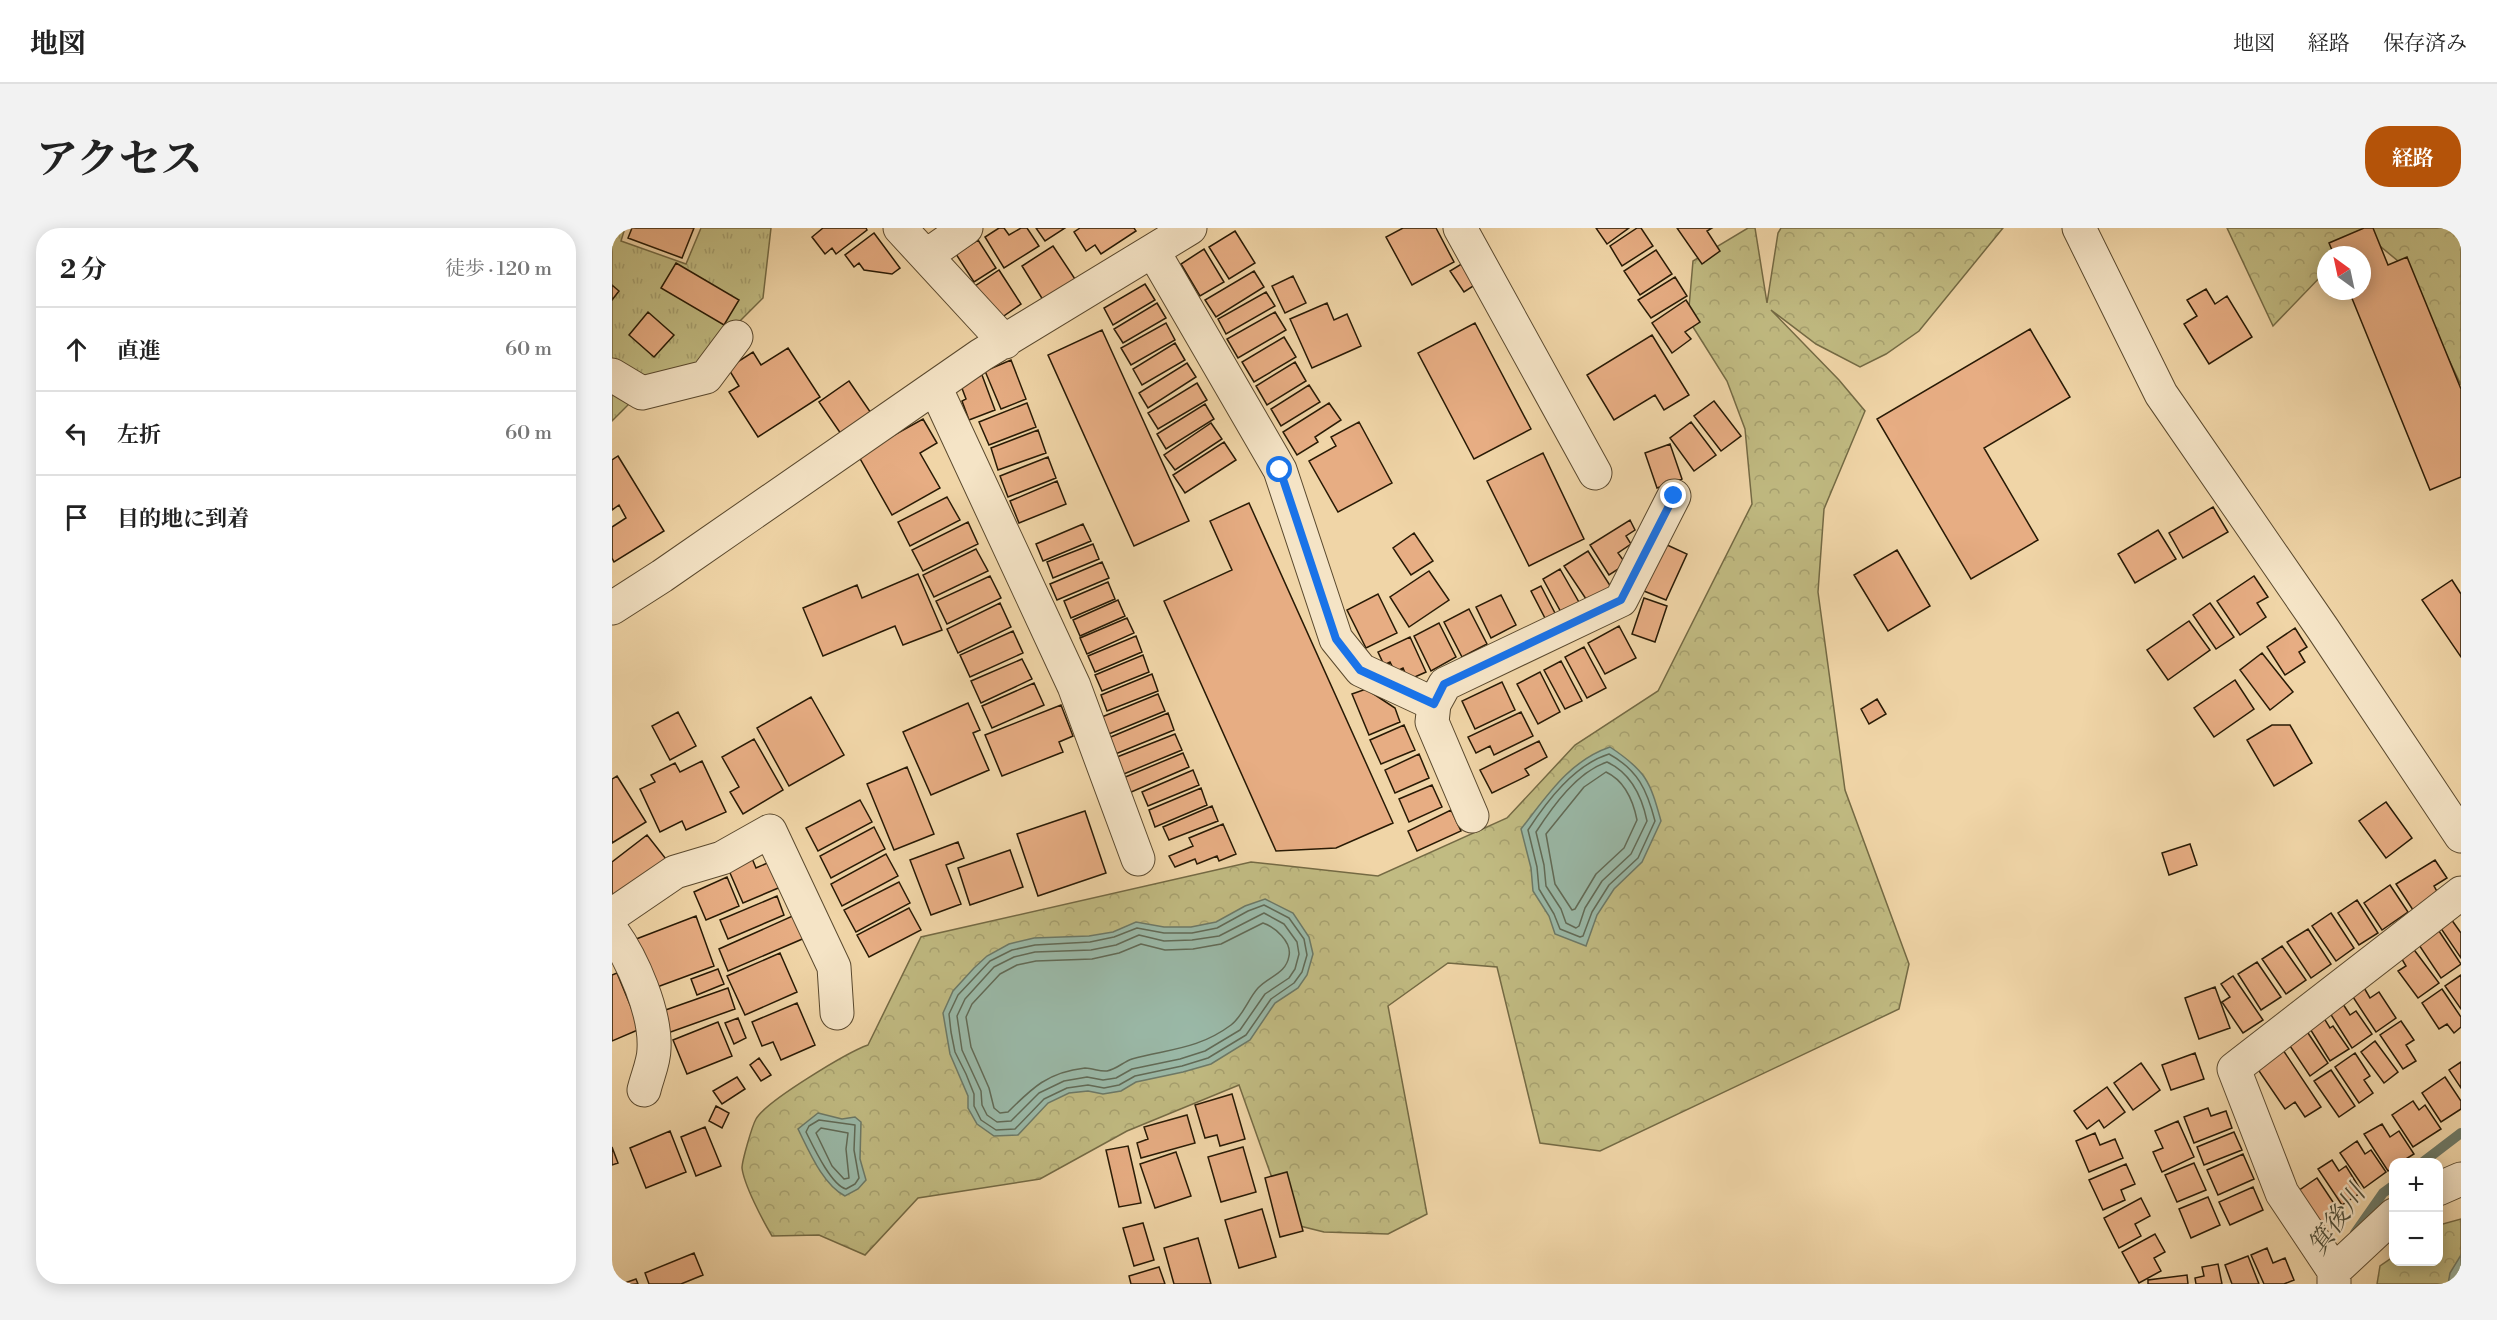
<!DOCTYPE html>
<html lang="ja">
<head>
<meta charset="utf-8">
<style>
	:root { --surface:#fff; --page:#f2f2f2; --text:#222; --muted:#767676; --line:#e0e0e0; --accent:#b45309 }
	body { margin:0; font-family:"Libre Bodoni","Noto Serif JP",serif; background:var(--page); color:var(--text) }
	.controls { position:absolute; right:18px; bottom:18px; display:grid; overflow:hidden; border-radius:12px; box-shadow:0 3px 15px #0003 }
	.controls button { width:54px; height:54px; display:grid; place-items:center; padding:0; border:0; border-bottom:2px solid var(--line); background:var(--surface); color:var(--text); font:30px sans-serif }
	.compass { position:absolute; left:1705px; top:18px; width:54px; height:54px; border-radius:50%; background:var(--surface); box-shadow:0 3px 15px #0003; rotate:327deg }
	.stop { position:absolute; width:18px; height:18px; margin:-14px; border:4px solid #1a73e8; border-radius:50%; background:#fff }
	.stop.end { background:#1a73e8; border-color:#fff; box-shadow:0 2px 6px #0008 }
	.list { margin:0; padding:0; list-style:none }
	h2 { display:flex; justify-content:space-between; align-items:center; height:78px; margin:0; padding:0 24px; font-size:26px }
	h2 small { font-size:20px; font-weight:400; color:var(--muted) }
	.list li { display:grid; grid-template-columns:39px 1fr auto; gap:18px; align-items:center; box-sizing:border-box; height:84px; padding:0 24px; border-top:2px solid var(--line) }
	.list b { display:block; font-size:22px; white-space:nowrap }
	.list em { font-size:20px; font-style:normal; color:var(--muted) }
	.icon { flex:none; width:33px; height:33px; fill:none; stroke:currentColor; stroke-width:2; stroke-linecap:round; stroke-linejoin:round }
	.map { position:relative; flex:none; width:1849px; height:1056px; overflow:hidden; border-radius:24px }
	header { display:flex; align-items:center; gap:36px; box-sizing:border-box; height:84px; padding:0 30px; background:var(--surface); border-bottom:2px solid var(--line) }
	header strong { font-size:28px }
	nav { display:flex; gap:33px; margin-inline-start:auto; font-size:21px }
	.intro { display:flex; align-items:center; justify-content:space-between; box-sizing:border-box; height:144px; padding:0 36px }
	h1 { margin:0; font-size:42px }
	.button { padding:15px 27px; border-radius:24px; background:var(--accent); color:#fff; font-size:21px; font-weight:700 }
	main { display:flex; gap:36px; padding:0 36px }
	aside { flex:1; background:var(--surface); border-radius:24px; box-shadow:0 3px 15px #0003 }
	.map>svg:first-child { display:block }
	.grass { fill:url(#grass-tufts); stroke:#746a44; stroke-width:1.5 }
	.forest { fill:url(#forest-crowns); stroke:#746a44; stroke-width:1.5 }
	.water { fill:#9ab9a8; stroke:#6c7967; stroke-width:1.5 }
	.lines { fill:none; stroke-linecap:round; stroke-linejoin:round }
	.shore { stroke:#616a56; stroke-width:1.5 }
	.stream { stroke:#6c7967; stroke-width:10 }
	.building { fill:#e7ad83; stroke:#281a05; stroke-width:1.5 }
	.minor-casing { stroke:#5a492e; stroke-width:35 }
	.minor { stroke:#f5e4c6; stroke-width:33 }
	.route { stroke:#1a73e8; stroke-width:8 }
	.labels { text-anchor:middle; dominant-baseline:central; stroke-width:4.5; stroke-linejoin:round; paint-order:stroke }
	.water-label { font-size:26px; font-style:italic; fill:#4a4a36; stroke:#f5e4c6 }
</style>
</head>
<body>
<header>
<strong>地図</strong>
<nav><a>地図</a><a>経路</a><a>保存済み</a></nav>
</header>
<div class="intro"><h1>アクセス</h1><a class="button">経路</a></div>
<main>
<aside>
<h2>2 分<small>徒歩 · 120 m</small></h2>
<ul class="list">
<li><svg class="icon" aria-label="ahead" viewBox="0 0 24 24"><path d="M12 20V5M6 11l6-6 6 6"/></svg><div><b>直進</b></div><em>60 m</em></li>
<li><svg class="icon" aria-label="left" viewBox="0 0 24 24"><path d="M17 20v-9H6M10 6l-5 5 5 5"/></svg><div><b>左折</b></div><em>60 m</em></li>
<li><svg class="icon" aria-label="arrive" viewBox="0 0 24 24"><path d="M6 21V4h12l-3 4 3 4H6"/></svg><div><b>目的地に到着</b></div></li>
</ul>
</aside>
<div class="map">
<svg width="1849" height="1056" viewBox="0 0 1849 1056">
	<defs>
		<pattern id="grass-tufts" width="24" height="20" patternUnits="userSpaceOnUse" patternTransform="scale(1.5)"><rect width="24" height="20" fill="#c1bb82"/><path d="M3 7l-1-3M5 7V3M7 7l1-3M15 17l-1-3M17 17v-4M19 17l1-3" fill="none" stroke="#a6a06f"/></pattern>
		<pattern id="forest-crowns" width="20" height="18" patternUnits="userSpaceOnUse" patternTransform="scale(1.5)"><rect width="20" height="18" fill="#c1bb82"/><path d="M2 6a3 3 0 1 1 6 0M12 15a3 3 0 1 1 6 0" fill="none" stroke="#a6a06f"/></pattern>
	</defs>
	<rect width="100%" height="100%" fill="#f0d5a7"/>
	<filter id="stains"><feTurbulence type="fractalNoise" baseFrequency=".00333" numOctaves="4"/><feColorMatrix values="0 0 0 0 .2 0 0 0 0 .09 0 0 0 0 .02 0 0 0 .5 -.17"/></filter>
	<radialGradient id="worn" r=".72"><stop offset=".6" stop-color="#630" stop-opacity="0"/><stop offset="1" stop-color="#630" stop-opacity=".3"/></radialGradient>
	<!-- grass -->
	<path class="grass" d="M0,0H13L9,13L74,36L89,0H159L151,70L115,106L90,140L27,156L0,136Z
		M0,159L21,172L0,193Z"/>
	<!-- forest -->
	<path class="forest" d="M1136,0H1143L1155,75L1166,5L1169,0H1391L1307,103L1274,126L1248,139L1204,116L1159,82L1227,152L1253,183L1212,281L1206,364L1233,562L1297,736L1287,781L988,923L928,915L885,739L836,735L776,778L815,986L776,1006L712,1004L676,995L627,857L515,903L428,951L306,970L253,1027L207,1007L160,1008C151,993 132,957 130,940C130,933 140,898 144,891C154,873 236,824 256,817L309,709L639,634L766,648L895,590L963,517L1046,463L1140,276L1133,201L1115,153L1076,91L1081,33Z
		M1615,0H1849V157L1792,38L1751,4L1729,27H1714V43L1661,98Z
		M1849,991V1056H1765L1768,1038L1781,1029L1782,1034H1826L1827,997Z"/>
	<!-- water -->
	<path class="water" d="M998,519C1034,543 1038,553 1049,593L1030,634L1002,661L985,687L974,718L943,706L937,688L921,663L919,640L909,601C935,568 957,533 998,519Z
		M653,671L681,685L697,709L701,726L695,747L686,760L663,775L638,812L599,836L571,844L524,854L509,863L491,866L476,863L457,865L436,875L406,907L382,908L365,896L356,880V868L338,826L331,785L341,763L362,740L375,728L397,716L422,710L477,708L501,704L524,694L552,699H579L604,694L633,678Z
		M206,885L230,891L243,889L249,894L248,931L254,952L246,961L233,968C211,957 197,923 186,901Z
		M1849,1027V1056H1836L1838,1045Z"/>
	<g class="lines">
		<!-- shore -->
		<path class="shore" d="M997,526C1026,542 1035,562 1043,593L1026,630L997,657L980,684L971,708L968,709L948,701L942,686L927,661L925,639L916,602C935,573 962,537 997,526Z
			M995,534C1019,545 1030,569 1035,593L1019,626L990,653L973,680L967,698L964,700L954,695L949,681L934,658L932,637L924,604C941,578 965,544 995,534Z
			M994,544C1013,553 1021,572 1025,592L1012,620L984,646L963,681L960,682L943,656L934,606L972,559Z
			M652,677L677,690L692,711L695,727L690,744L682,755L659,771L634,807L596,830L570,838L523,848L507,857L492,860L476,857L455,860L432,871L403,901L384,902L369,892L362,878V866L354,846L343,824L339,804L337,786L346,767L378,733L400,722L423,717L478,714L502,709L525,700L552,705H580L605,700L636,683Z
			M652,685L672,696L685,714L687,726L683,741L677,750L653,766L628,802L593,823L568,831L520,841L504,850L491,852L475,849L452,853L427,865L399,893L385,894L375,887L370,877L369,863L350,822L345,788L353,771L382,739L402,729L423,724L479,722L504,717L527,707L552,713L580,712L607,708Z
			M651,695C663,699 680,714 677,728C674,746 657,748 646,760C636,771 631,788 619,797C587,821 557,821 520,831C511,834 505,841 495,843C488,844 481,840 473,840C436,844 420,860 396,884L388,885L382,880L377,860L359,819L354,789L360,776L388,746L405,737L424,733L480,731L507,725L529,716L553,722L581,721L609,716Z
			M207,892L243,897L242,922L247,950L243,956L234,961C219,957 201,918 194,904L197,898Z
			M209,900L236,905L234,921L237,950L232,951L220,938L204,905Z"/>
		<!-- stream -->
		<path class="stream" d="M1811,934L1849,905
			M1743,1005L1771,965L1782,957"/>
	</g>
	<!-- building -->
	<path class="building" d="M20,0H82L70,30L16,10Z
		M211,0H254L255,2L224,26L220,20L213,26L200,9Z
		M387,0H392L397,7L409,0H415L427,18L392,40L373,9Z
		M424,0H453L433,13Z
		M468,0H522L524,3L489,26L483,17L474,23L462,4Z
		M791,0H824L842,34L800,57L774,9Z
		M984,0H1017L995,16Z
		M1025,0H1029L1041,18L1010,38L998,18Z
		M1065,0H1100L1095,3L1108,23L1090,36Z
		M1752,0H1761L1776,37L1795,29L1849,161V249L1818,262L1737,63H1750V27H1722L1717,15Z
		M623,3L643,35L617,51L597,19Z
		M262,5L288,40L280,46L252,42L247,35L242,39L233,27Z
		M366,12L384,40L362,54L344,26Z
		M441,18L463,51L431,72L410,38Z
		M592,21L612,54L588,68L569,36Z
		M1044,22L1060,46L1028,67L1012,43Z
		M856,32L869,53L852,64L838,43Z
		M64,35L127,72L112,97L49,60Z
		M387,42L409,76L386,92L363,58Z
		M642,43L652,59L604,89L593,72Z
		M681,48L694,75L673,85L660,58Z
		M1063,49L1075,68L1039,90L1026,72Z
		M533,56L543,72L501,97L492,80Z
		M0,57L7,63L0,72Z
		M1594,61L1603,76L1615,68L1640,109L1597,136L1572,96L1585,88L1575,72Z
		M654,64L663,78L614,106L606,91Z
		M1074,72L1088,94L1073,104L1079,111L1060,125L1040,95Z
		M545,75L554,90L511,115L502,101Z
		M715,75L722,92L735,86L749,118L700,140L678,91Z
		M36,84L62,107L42,129L17,107Z
		M663,84L674,102L626,130L615,111Z
		M554,95L563,112L519,137L509,120Z
		M863,95L919,201L862,231L806,125Z
		M1418,101L1458,169L1372,220L1426,312L1359,351L1265,191Z
		M490,102L577,293L522,318L436,127Z
		M1040,107L1077,167L1052,182L1043,167L1002,192L975,147Z
		M672,109L684,129L642,154L630,134Z
		M563,115L573,132L530,157L521,141Z
		M176,120L208,169L146,209L117,164L127,158L116,140L141,124L149,137Z
		M399,132L414,171L389,181L373,143Z
		M683,134L694,153L655,177L644,158Z
		M575,135L584,149L536,180L527,165Z
		M370,147L383,182L357,192L350,173L354,171L348,155Z
		M237,153L259,185L229,206L207,174Z
		M585,155L595,172L546,201L536,185Z
		M697,157L708,174L669,198L659,181Z
		M1102,173L1129,208L1109,223L1082,188Z
		M415,175L424,199L377,217L367,194Z
		M717,175L729,192L703,209L706,214L685,227L671,204Z
		M593,176L602,191L554,221L545,206Z
		M311,191L325,215L308,225L328,260L280,287L246,227Z
		M747,194L780,255L726,284L697,233L724,218L719,209Z
		M1079,194L1104,227L1082,243L1058,210Z
		M599,195L610,211L563,242L552,227Z
		M426,202L434,225L386,242L379,220Z
		M612,214L624,232L573,265L561,247Z
		M1058,216L1070,251L1045,260L1033,225Z
		M931,225L972,311L917,338L875,253Z
		M6,228L52,303L2,334L0,330V299L14,290L7,277L0,282V232Z
		M436,229L444,250L396,269L388,248Z
		M445,253L454,276L407,295L398,273Z
		M335,269L348,292L298,318L286,294Z
		M637,275L781,595L724,620L664,623L552,373L620,342L598,293Z
		M1601,279L1616,304L1571,330L1557,305Z
		M1018,292L1023,302L1014,308L1019,316L1006,325L1014,336L997,347L978,317Z
		M356,294L366,316L311,343L300,322Z
		M471,296L479,313L431,333L424,316Z
		M1546,302L1564,331L1523,355L1506,326Z
		M802,305L821,333L799,347L781,320Z
		M481,316L487,331L441,350L435,334Z
		M1053,316L1075,326L1054,372L1032,363Z
		M364,321L376,343L322,369L311,347Z
		M1285,322L1318,378L1276,403L1242,347Z
		M976,323L999,359L976,374L952,338Z
		M490,334L497,350L445,372L438,356Z
		M948,341L968,376L950,386L931,351Z
		M817,343L837,372L797,399L778,369Z
		M306,346L330,402L291,417L283,398L211,428L191,380L245,357L250,370Z
		M378,348L389,370L335,396L324,373Z
		M1642,348L1656,369L1645,375L1654,389L1628,407L1605,373Z
		M1840,352L1849,366V429L1810,372Z
		M496,354L503,371L459,390L452,373Z
		M929,358L945,389L935,394L919,363Z
		M766,366L785,405L754,420L735,382Z
		M889,367L904,397L879,410L864,379Z
		M1032,370L1055,378L1043,414L1020,406Z
		M506,372L513,388L468,408L461,392Z
		M388,375L399,399L346,425L335,401Z
		M1598,375L1622,409L1604,421L1581,387Z
		M857,381L875,416L850,429L832,394Z
		M515,390L522,405L475,426L468,410Z
		M1577,393L1598,422L1556,452L1535,422Z
		M827,395L844,429L819,443L802,408Z
		M1007,398L1024,430L993,446L976,415Z
		M1683,400L1695,419L1687,424L1693,434L1673,447L1655,419Z
		M401,403L411,425L358,449L348,427Z
		M524,408L530,424L483,444L476,428Z
		M798,409L814,444L796,452L791,440L783,444L778,434L772,437L766,424Z
		M972,419L994,460L975,470L953,429Z
		M1650,425L1681,464L1658,482L1628,442Z
		M531,427L537,444L490,463L483,447Z
		M410,431L420,451L369,475L359,453Z
		M949,433L970,473L953,481L932,442Z
		M928,444L948,484L926,496L905,456Z
		M540,446L546,463L495,483L489,467Z
		M1623,452L1642,481L1602,509L1582,480Z
		M890,454L903,482L863,501L850,473Z
		M422,455L432,477L380,500L370,478Z
		M754,461L783,480L788,494L757,507L740,466Z
		M546,466L553,483L492,508L485,491Z
		M199,469L232,527L177,558L145,500Z
		M1265,471L1274,486L1257,496L1249,481Z
		M356,475L368,502L361,505L377,542L319,567L291,504Z
		M449,477L461,508L447,514L451,524L390,548L373,507Z
		M66,484L84,518L58,532L40,498Z
		M909,484L921,508L882,527L878,518L864,525L856,509Z
		M556,485L562,502L501,527L494,511Z
		M792,497L803,522L769,536L758,512Z
		M1660,497H1678L1700,535L1662,558L1635,512Z
		M563,506L570,522L507,548L500,531Z
		M142,511L171,562L131,586L118,564L127,559L110,529Z
		M927,513L935,529L913,541L917,547L880,565L868,542Z
		M571,525L577,539L517,565L511,550Z
		M807,526L817,550L783,565L773,542Z
		M90,533L114,584L74,602L70,593L48,604L28,561L43,554L39,547L63,535L68,544Z
		M295,539L322,606L282,622L255,556Z
		M581,542L587,557L536,578L530,564Z
		M5,548L34,594L0,615V551Z
		M820,557L830,579L797,594L787,571Z
		M589,560L595,577L543,599L537,582Z
		M248,572L260,594L206,623L194,600Z
		M1774,574L1800,610L1774,630L1747,593Z
		M600,578L606,593L557,612L551,599Z
		M839,582L849,603L805,623L796,603Z
		M473,583L494,645L426,668L405,606Z
		M611,596L624,626L607,633L605,628L585,636L583,631L563,639L557,628L581,618L577,610Z
		M262,599L273,621L219,650L208,628Z
		M35,607L54,631L0,671V634Z
		M346,614L352,630L334,637L349,676L319,687L298,632Z
		M1578,616L1585,637L1557,647L1550,625Z
		M398,622L411,659L358,677L346,640Z
		M274,626L286,648L230,678L219,656Z
		M139,628L144,640L160,633L171,658L131,675L115,638Z
		M1823,632L1835,650L1822,658L1827,667L1801,682L1784,656Z
		M115,649L127,678L94,692L82,664Z
		M287,654L298,675L244,704L232,682Z
		M1778,657L1796,684L1770,702L1752,675Z
		M165,668L172,687L116,711L108,692Z
		M1745,672L1766,705L1747,717L1726,685Z
		M297,680L309,702L257,729L245,707Z
		M1719,685L1742,720L1724,733L1700,698Z
		M185,686L195,709L116,743L107,721Z
		M84,688L102,738L37,762L19,713Z
		M1839,691L1849,705V730L1828,699Z
		M1825,700L1849,736L1829,750L1805,714Z
		M1696,701L1719,736L1699,750L1675,714Z
		M1670,718L1694,752L1674,766L1650,731Z
		M1800,719L1827,755L1806,770L1786,743L1794,738L1788,728Z
		M168,725L185,764L133,787L115,748Z
		M1645,734L1669,769L1649,782L1626,746Z
		M106,741L112,756L85,767L79,751Z
		M5,745L28,801L0,813V747Z
		M1849,747V781L1833,758Z
		M1621,748L1651,792L1631,805L1610,774L1618,769L1609,756Z
		M1751,758L1758,770L1767,764L1784,790L1764,804L1739,766Z
		M1603,759L1618,800L1587,811L1573,770Z
		M116,760L123,781L53,806L45,785Z
		M1830,761L1849,789V799L1842,805L1835,796L1827,801L1810,775Z
		M1729,773L1738,787L1744,783L1760,806L1740,820L1716,782Z
		M185,775L203,817L169,832L161,814L150,818L140,794Z
		M1710,787L1718,800L1721,798L1737,821L1718,833L1695,796Z
		M126,790L134,810L122,816L113,795Z
		M1789,793L1802,812L1794,817L1804,833L1791,841L1768,807Z
		M106,794L120,828L75,846L61,812Z
		M1694,802L1716,835L1698,848L1676,815Z
		M1763,813L1786,844L1772,855L1749,824Z
		M1671,822L1709,879L1693,889L1683,874L1673,881L1645,840Z
		M1583,825L1592,851L1559,862L1550,837Z
		M1743,825L1758,848L1752,852L1761,865L1747,875L1723,839Z
		M147,830L159,847L149,853L138,837Z
		M1849,834V860L1837,842Z
		M1529,835L1548,862L1521,882L1502,855Z
		M1719,842L1743,878L1727,889L1702,853Z
		M125,849L133,861L110,876L101,863Z
		M1833,849L1849,873V881L1829,894L1810,865Z
		M1495,859L1513,884L1492,900L1487,892L1475,901L1462,883Z
		M620,866L633,911L608,918L605,907L593,910L583,877Z
		M1801,873L1807,882L1813,877L1829,901L1801,919L1780,887Z
		M104,878L117,885L110,900L97,893Z
		M1596,880L1599,888L1614,883L1620,900L1582,915L1572,889Z
		M575,887L583,915L529,930L525,915L536,911L532,899Z
		M1566,893L1582,929L1550,944L1541,924L1551,920L1543,903Z
		M1770,896L1778,909L1787,903L1802,926L1789,934H1782V939L1776,943L1752,906Z
		M93,899L109,938L84,948L69,909Z
		M58,903L74,944L34,960L18,920Z
		M1622,904L1630,922L1592,937L1585,919Z
		M1483,905L1488,917L1503,911L1511,930L1477,944L1464,913Z
		M1745,913L1753,926L1759,922L1774,944L1752,960L1728,925Z
		M516,918L529,975L507,979L494,922Z
		M0,919L6,935L0,937Z
		M631,919L644,964L609,974L596,929Z
		M564,924L579,968L543,980L528,936Z
		M1631,926L1642,951L1606,967L1595,942Z
		M1720,932L1727,943L1734,938L1750,964L1730,977L1706,941Z
		M1582,935L1594,962L1565,974L1553,947Z
		M1514,936L1523,956L1509,962L1513,972L1491,982L1477,952Z
		M675,944L691,1003L668,1009L653,950Z
		M1705,950L1727,983L1704,998L1683,965Z
		M1641,959L1651,982L1618,997L1607,974Z
		M1596,969L1608,997L1579,1010L1567,981Z
		M1529,970L1538,988L1523,996L1529,1008L1507,1020L1492,990Z
		M650,981L664,1029L627,1040L613,992Z
		M531,995L542,1032L522,1038L511,1000Z
		M1543,1006L1553,1024L1542,1030L1549,1043L1527,1055L1510,1024Z
		M586,1010L599,1056H562L552,1020Z
		M1655,1020L1661,1035L1673,1030L1682,1052L1672,1056H1652L1639,1027Z
		M82,1025L91,1047L69,1056H37L33,1045Z
		M1636,1028L1647,1056H1620L1613,1037Z
		M1606,1036L1610,1056H1584L1583,1050L1592,1048L1590,1039Z
		M547,1039L553,1056H519L517,1048Z
		M1575,1047L1576,1056H1536V1052Z
		M24,1051L26,1056H10Z"/>
	<g class="lines">
		<!-- minor casing -->
		<g class="minor-casing">
			<path id="minor" d="M288,0L393,114
				M848,0L983,245
				M1467,0L1549,166L1711,401L1849,608
				M541,23L668,242L724,411L749,442L822,476
				M314,28L354,0
				M0,147L30,165L94,149L124,109
				M323,159L462,458L526,631
				M0,380L50,348L369,127L578,0
				M860,588L820,494L822,476L833,456L1009,372L1062,268
				M0,687L63,644L110,630L158,603L222,739L225,785
				M0,703C21,732 44,785 42,821C42,834 35,849 32,862
				M1826,961L1849,951
				M1722,1043L1782,987
				M1722,1056V1043L1670,965L1622,841L1849,665"/>
		</g>
		<!-- minor -->
		<use href="#minor" class="minor"/>
	</g>
	<g class="lines">
		<!-- route -->
		<path class="route" d="M668,242L724,411L748,442L822,476L832,456L1009,372L1062,268"/>
	</g>
	<g class="labels">
		<!-- water labels -->
		<g class="water-label">
			<text transform="translate(1725 992) rotate(-55)">箕後川</text>
		</g>
	</g>
	<rect width="100%" height="100%" filter="url(#stains)"/>
	<rect width="100%" height="100%" fill="url(#worn)"/>
</svg>
<div class="controls">
<button>+</button>
<button>−</button>
</div>
<svg class="compass" viewBox="-18 -18 36 36"><path d="M0-13l5 13h-10z" fill="#e53935"/><path d="M0 13l5-13h-10z" fill="#767676"/></svg>
<div class="stop" style="left:668px;top:242px"></div>
<div class="stop end" style="left:1062px;top:268px"></div>
</div>
</main>
</body>
</html>
